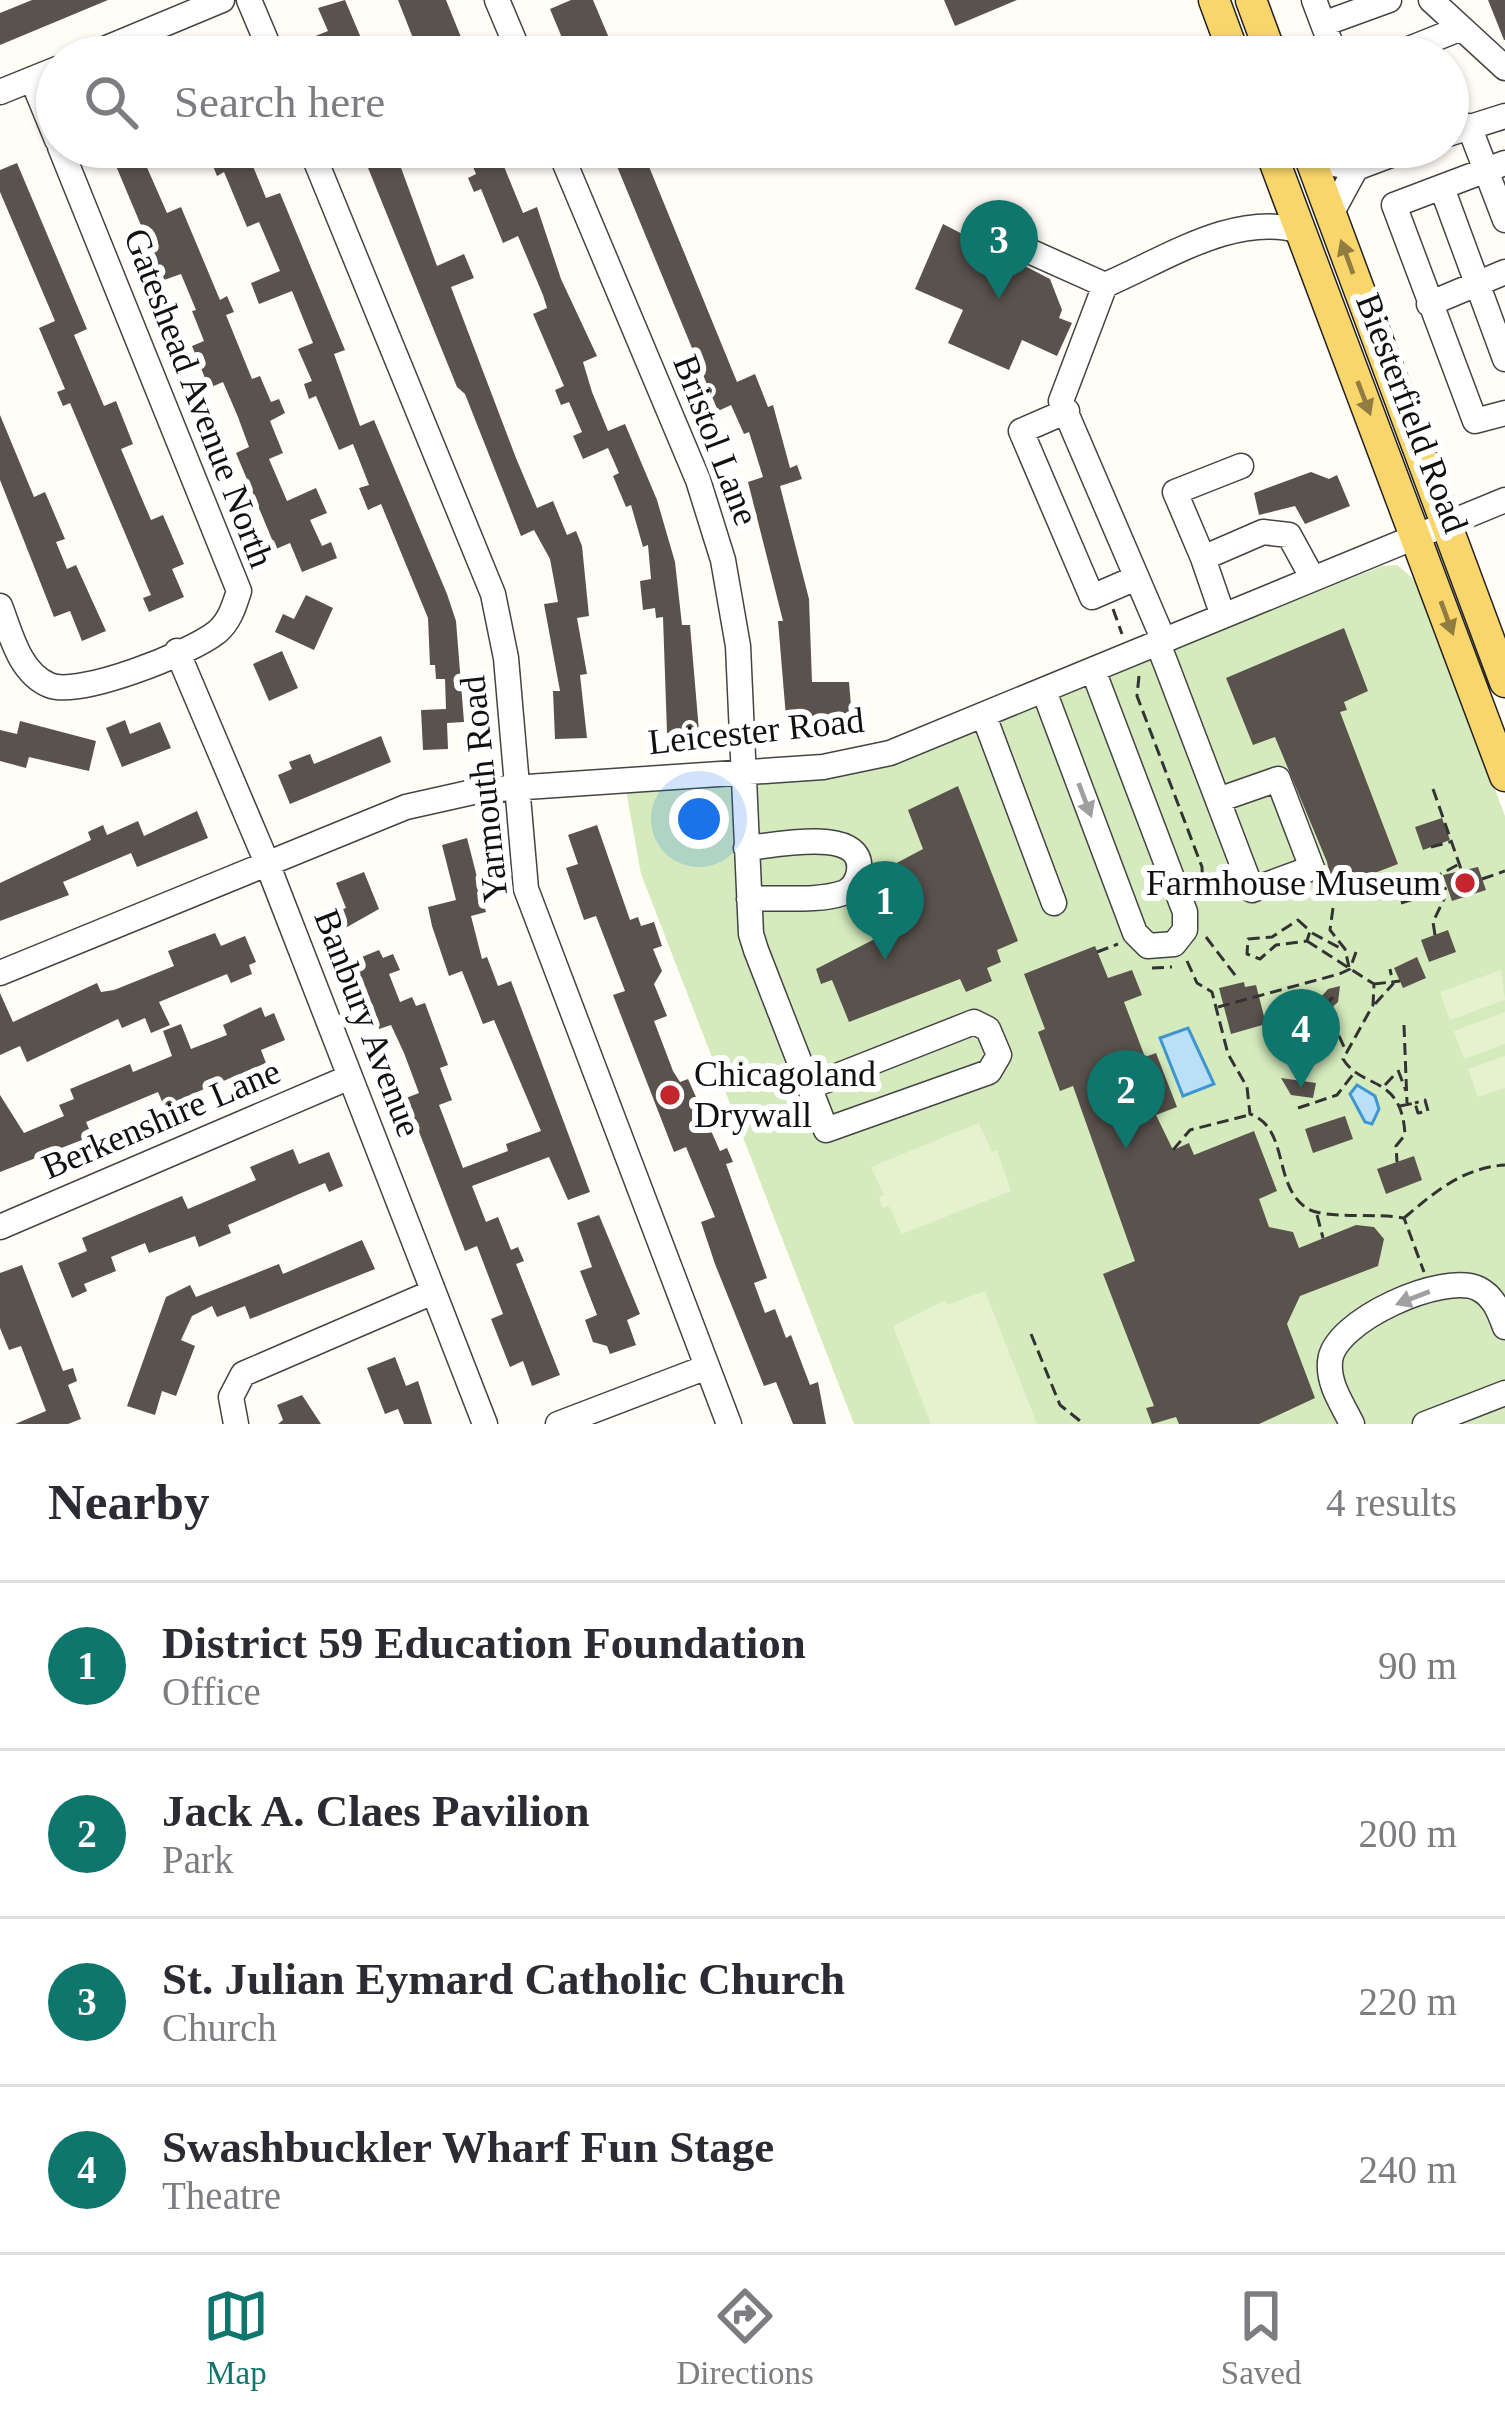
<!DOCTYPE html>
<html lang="en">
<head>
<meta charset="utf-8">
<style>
	:root { --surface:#fff; --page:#f2f2f3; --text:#2b2b33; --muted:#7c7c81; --line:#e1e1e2; --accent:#0f766e }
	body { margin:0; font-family:Georgia,serif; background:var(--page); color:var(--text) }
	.you { position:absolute; left:699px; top:819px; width:42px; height:42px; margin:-30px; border:9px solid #fff; border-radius:50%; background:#1a73e8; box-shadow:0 0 0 18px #1a73e833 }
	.badge { display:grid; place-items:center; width:78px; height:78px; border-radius:50%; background:var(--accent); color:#fff; font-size:39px; font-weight:700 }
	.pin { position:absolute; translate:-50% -99px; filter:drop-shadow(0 3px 6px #0008) }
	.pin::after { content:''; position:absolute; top:63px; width:42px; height:36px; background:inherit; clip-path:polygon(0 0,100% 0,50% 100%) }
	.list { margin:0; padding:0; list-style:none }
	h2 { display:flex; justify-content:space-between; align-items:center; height:156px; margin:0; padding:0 48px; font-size:51px }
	h2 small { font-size:39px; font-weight:400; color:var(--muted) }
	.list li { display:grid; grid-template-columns:78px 1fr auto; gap:36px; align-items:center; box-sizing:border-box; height:168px; padding:0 48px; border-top:3px solid var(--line) }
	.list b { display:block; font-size:45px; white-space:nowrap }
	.list p { margin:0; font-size:39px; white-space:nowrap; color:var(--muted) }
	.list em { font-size:39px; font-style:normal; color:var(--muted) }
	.icon { flex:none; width:66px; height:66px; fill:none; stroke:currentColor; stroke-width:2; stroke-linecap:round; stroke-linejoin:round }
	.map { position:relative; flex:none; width:1505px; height:1424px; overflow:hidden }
	.search { position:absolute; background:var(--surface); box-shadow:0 3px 9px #0004; left:36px; right:36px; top:36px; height:132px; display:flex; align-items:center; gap:30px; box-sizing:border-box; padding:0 42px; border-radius:66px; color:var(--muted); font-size:45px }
	.sheet { height:828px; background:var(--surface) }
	nav { display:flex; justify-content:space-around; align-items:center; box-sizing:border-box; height:168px; border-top:3px solid var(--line); background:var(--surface); font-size:33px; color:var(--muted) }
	nav a { display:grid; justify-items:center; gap:6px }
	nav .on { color:var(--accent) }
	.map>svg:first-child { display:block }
	.green { fill:#d5ebbd }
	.pitch { fill:#e6f2cf }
	.water { fill:#b9e0f7; stroke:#3f96cf; stroke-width:3 }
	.building { fill:#5a524d }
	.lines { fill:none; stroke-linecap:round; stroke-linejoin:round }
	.minor-casing { stroke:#444; stroke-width:27 }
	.major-casing { stroke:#222; stroke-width:33 }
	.path { stroke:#333; stroke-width:3; stroke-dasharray:12 6; stroke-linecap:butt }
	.minor { stroke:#fff; stroke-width:24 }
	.major { stroke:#f9d66b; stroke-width:30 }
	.oneway { fill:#917d42 }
	.oneway2 { fill:#a0a0a0 }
	.poi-dot { fill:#c4262e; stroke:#fff; stroke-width:4.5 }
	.labels { text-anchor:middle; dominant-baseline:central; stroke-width:12; stroke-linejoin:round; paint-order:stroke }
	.street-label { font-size:36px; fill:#111; stroke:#fff }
	.poi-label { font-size:36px; fill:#111; stroke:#fff; text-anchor:end }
</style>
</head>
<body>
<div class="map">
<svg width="1505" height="1424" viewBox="0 0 1505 1424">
	<rect width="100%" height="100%" fill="#fffdf5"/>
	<!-- green -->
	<path class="green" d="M1397,565L1417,582L1505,816V1424H854L641,874L626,790L824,779L866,771L1382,566Z"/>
	<!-- pitch -->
	<path class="pitch" d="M1501,970L1505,1000L1450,1020L1440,992Z
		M1505,1012V1044L1464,1059L1454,1031Z
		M1505,1056V1088L1478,1097L1468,1069Z
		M979,1123L992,1152L997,1150L1011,1191L902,1234L889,1206L883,1208L879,1198L884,1195L871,1167Z
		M985,1291L1037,1424H931L893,1326L944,1301L947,1305Z"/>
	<!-- water -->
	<path class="water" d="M1188,1028L1214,1084L1183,1096L1160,1038Z
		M1357,1085L1375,1096L1379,1109L1372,1124L1365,1122L1350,1094Z"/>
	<!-- building -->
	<path class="building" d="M32,0H108L0,45V13Z
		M345,0L369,57H321L313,37L328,31L318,8Z
		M398,0H446L469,57H442L438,48L420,56Z
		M571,0H593L617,57H570L550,9Z
		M944,0H1017L955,26Z
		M1488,0H1505V40H1504Z
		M108,147H138L167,213L181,207L220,300L227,296L234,312L226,315L252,379L260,376L271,402L279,399L285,413L270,421L283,453L269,459L287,501L316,488L327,513L310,520L322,546L331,542L337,558L302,572L290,543L276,549L236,453L249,447L238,417L223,382L209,388L192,346L204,341L192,311L196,310L181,274L164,280Z
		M215,147H245L266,198L280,193L345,350L334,354L360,426L374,420L447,594L456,621L464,722L447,723L448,749L423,750L421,710L446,709L445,679H436L435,665H430L428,618L381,504L368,510L359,488L369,485L353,444L339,450L316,396L309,399L304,384L312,381L298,349L313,343L292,291L259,304L251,283L280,271L259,222L247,227L224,172L217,176L209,156L217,152Z
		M374,147H405L411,160L400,165L437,266L464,254L474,278L451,287L516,458L537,508L553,501L567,535L576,531L582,546L589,616L577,618L587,674L580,675L587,738L555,739L553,691H560L544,604L558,602L550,559L534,530L521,536L465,394L457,387L364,158L377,153Z
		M465,147H496L523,213L537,207L561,279L597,356L583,362L592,392L608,431L625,424L657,500L675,562L682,625H690L699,731L667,733L663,617L656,618L655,608L643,610L640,581L651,579L648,545L643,547L631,505L626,507L613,476L619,473L608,448L583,459L573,436L582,432L569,402L561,405L555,390L564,386L533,314L547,308L543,295L518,236L503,243L481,189L474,192L468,178L476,174Z
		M609,147H641L737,382L755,374L768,407L773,405L790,468L797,465L802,479L780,486L809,599L812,682H849L852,718L786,717L778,621H783L748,482L763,477L749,432L744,434L731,405L718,411Z
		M17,163L87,329L74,335L104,406L116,401L133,444L121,449L139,492L151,520L163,515L184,564L172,569L184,597L149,612L143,598L151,595L70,403L63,406L57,392L65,389L39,328L55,321L0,192V170Z
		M943,224L1050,279L1062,310L1059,318L1072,323L1057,356L1022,340L1009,370L948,343L963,310L915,289Z
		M0,415L34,497L45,492L65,539L56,542L67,569L76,565L106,631L82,641L70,611L54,617L0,480Z
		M1311,472L1329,479L1337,475L1350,506L1305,524L1295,506L1259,515L1254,493Z
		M306,595L333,608L314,650L275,632L283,614L294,619Z
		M1344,628L1368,691L1344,702L1347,710L1340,712L1398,864L1333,889L1327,862L1275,737L1253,745L1226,678Z
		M282,651L298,688L269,701L253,664Z
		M125,720L130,734L160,722L171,748L122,767L106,728Z
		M20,721L96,741L89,771L29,757L26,768L0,761V730L17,734Z
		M381,736L391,762L290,804L278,775L292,769L289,762L310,754L314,764Z
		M958,786L1018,941L997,950L1001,962L987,968L992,981L966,992L960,979L849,1022L832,980L821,984L816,969L912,920L891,866L923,849L908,810Z
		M197,811L208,838L137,867L131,853L63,882L69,895L0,921V883L91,840L88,832L103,825L107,835L138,821L144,836Z
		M1442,818L1450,840L1423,850L1415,827Z
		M597,825L630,920L638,917L641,926L654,922L662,946L653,949L662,971L654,984L667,1016L654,1021L673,1071L680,1082L688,1079L720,1151L727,1148L733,1162L726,1164L767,1278L754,1283L765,1313L775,1309L786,1338L791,1335L810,1385L818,1382L826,1424H793L776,1382L764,1386L715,1264L701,1222L715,1217L686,1147L674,1152L613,995L625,991L596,916L584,920L566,868L578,864L568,835Z
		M467,838L486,912L471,916L482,959L487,957L498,986L511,981L590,1192L568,1200L549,1157L472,1186L486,1222L498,1217L511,1250L518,1247L524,1261L516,1264L560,1375L532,1386L523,1361L510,1367L491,1319L503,1314L477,1246L465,1251L406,1098L419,1093L404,1053L391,1025L379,1029L352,961L379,950L383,958L393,954L400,970L389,974L400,1002L412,997L416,1006L425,1003L448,1065L440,1068L452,1100L439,1105L463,1168L508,1151L506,1144L541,1131L494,1020L483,1024L462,971L449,976L432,926L428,907L456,900L442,845Z
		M1478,867L1486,890L1452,901L1443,875Z
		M364,872L379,909L340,931L333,913L346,908L336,883Z
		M1448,930L1456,952L1429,962L1421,940Z
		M215,933L221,946L245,936L256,962L249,965L252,974L231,983L227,974L159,1002L170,1025L151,1033L145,1018L122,1028L118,1019L27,1062L20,1046L0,1055V993L13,1022L97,983L101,992L114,990L174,966L168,951Z
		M1095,946L1108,978L1132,970L1142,995L1124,1002L1145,1057L1156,1053L1177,1107L1156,1115L1173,1150L1189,1143L1194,1155L1254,1131L1277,1191L1259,1199L1269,1227L1293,1232L1299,1248L1356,1225L1374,1227L1384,1239L1378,1266L1300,1296L1287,1324L1315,1398L1259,1424H1179L1176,1417L1152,1424L1146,1408L1154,1406L1103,1274L1135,1261L1073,1086L1060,1091L1038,1032L1045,1029L1024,974Z
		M1417,957L1426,978L1403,988L1394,968Z
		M1244,982L1245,987L1256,985L1266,1024L1231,1034L1219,988Z
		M1340,986L1338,1002L1290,1044L1312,1007L1328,989Z
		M261,1007L265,1017L274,1013L285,1040L261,1050L266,1063L164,1106L158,1092L86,1122L92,1136L0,1172V1095L24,1133L64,1116L59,1105L74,1099L70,1089L130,1064L133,1072L172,1056L163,1031L181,1024L191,1049L227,1035L223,1025Z
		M1281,1078L1316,1083L1313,1098L1291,1095Z
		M1345,1116L1353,1139L1313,1153L1305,1129Z
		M293,1149L299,1164L329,1152L343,1186L329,1192L325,1183L299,1194L228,1225L231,1233L199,1247L195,1236L149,1253L145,1243L111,1257L116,1271L84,1284L87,1291L72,1298L58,1263L87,1251L82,1238L182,1196L188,1209L228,1192L256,1180L250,1167Z
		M1414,1156L1422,1180L1386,1194L1377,1169Z
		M599,1215L640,1314L627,1320L636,1345L610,1354L607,1346L593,1342L585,1320L597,1315L580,1271L592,1267L577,1223Z
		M362,1240L375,1269L250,1319L245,1306L217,1317L212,1306L192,1316L181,1340L195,1346L176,1396L162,1391L155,1415L127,1406L166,1297L190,1285L196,1297L279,1264L283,1274Z
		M22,1265L63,1371L73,1368L77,1381L68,1385L81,1419L68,1424H15L46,1411L21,1346L9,1350L0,1328V1273Z
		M395,1357L406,1386L418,1381L432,1424H404L398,1409L385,1414L367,1368Z
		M302,1395L321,1424H278L283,1420L277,1405Z"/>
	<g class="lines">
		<!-- minor casing -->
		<g class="minor-casing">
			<path id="minor" d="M249,0L273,57
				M497,0L521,57
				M1314,0L1323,24
				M1431,0L1505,68
				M85,57L222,0
				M1336,57L1323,24L1389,0
				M1389,57L1459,29
				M32,79L57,140
				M0,92L57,69
				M1469,126L1505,220
				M1448,134L1505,116
				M310,147L493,594L506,658L526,889L729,1424
				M558,147L698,480L723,560L738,646L751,934L756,950L826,1130L989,1072L999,1055L988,1029L974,1022L809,1087
				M1311,160L1356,168L1412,147
				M1505,163L1394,205L1475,421L1505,413
				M1442,188L1505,359
				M1331,214L1356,168
				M1000,238L1105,285
				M1429,304L1505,272
				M1067,411L1021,431L1092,597L1136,578
				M1203,558L1175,492L1241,466
				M0,606C11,634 19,672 49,685C78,698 191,653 217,632C230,621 234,606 239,591L60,147
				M1223,616L1203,558L1263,532L1289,535L1313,579
				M1164,641L1061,401L1105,285C1164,260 1236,211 1300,231
				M1158,644L1166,664L1252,890L1312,868L1278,779L1218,800
				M177,651L267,863L485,1424
				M1044,691L1135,933L1148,946L1174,944L1185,930V912L1093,670
				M984,716L1054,903
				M746,848C774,846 865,825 859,871C858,880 852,890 843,893C817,902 777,897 749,899
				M0,973L406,807L482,790L823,767L890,753L1505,500
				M0,1227L350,1077
				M236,1424L231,1397L243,1374L433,1292
				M558,1424L707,1367
				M1352,1424C1343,1405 1328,1385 1330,1362C1332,1321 1445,1271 1479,1289C1494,1297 1499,1311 1505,1327
				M1425,1424L1505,1393"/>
		</g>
		<!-- major casing -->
		<g class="major-casing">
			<path id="major" d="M1214,0L1235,57
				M1251,0L1272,57
				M1269,147L1505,776
				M1306,147L1505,682"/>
		</g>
		<!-- path -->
		<path class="path" d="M1113,609L1122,634
			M1139,676L1137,696L1202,867L1203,894
			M1433,789L1461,869
			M1431,847L1450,842
			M1482,879L1505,871
			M1412,884L1432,893
			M1401,903L1447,888
			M1333,908L1330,930L1345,949L1349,967
			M1298,920L1310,931L1307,941L1276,945L1260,959L1247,954L1248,939L1272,937Z
			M1312,933L1340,948
			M1435,935L1433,922L1444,899L1439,875L1459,864
			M1206,937L1238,979
			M1307,941L1374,984L1373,1005L1343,1059C1362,1090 1402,1074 1405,1135L1396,1146L1397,1162
			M1097,952L1118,944
			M1187,961L1197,983L1212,992L1228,1054L1247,1087L1250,1114C1290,1128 1272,1187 1308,1209C1325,1219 1380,1213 1404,1218L1424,1272
			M1152,968L1172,967
			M1374,984L1400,981
			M1302,990L1312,1007
			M1333,997L1313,1018L1326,1031L1333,1023L1345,1049
			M1375,1004L1393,984L1390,969
			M1218,1007L1339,974L1350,969L1356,952
			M1404,1025L1407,1103
			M1398,1070L1406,1091
			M1385,1085L1397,1072
			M1400,1106L1415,1103L1418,1113L1428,1111L1425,1100L1415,1103
			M1298,1108L1337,1095L1354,1073
			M1173,1150L1190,1130L1249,1115
			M1317,1215L1323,1238
			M1404,1218C1435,1192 1462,1168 1505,1165
			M1031,1334L1060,1405L1084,1424"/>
		<!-- minor -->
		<use href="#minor" class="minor"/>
		<!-- major -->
		<use href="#major" class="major"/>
	</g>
	<!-- one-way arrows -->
	<defs><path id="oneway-solid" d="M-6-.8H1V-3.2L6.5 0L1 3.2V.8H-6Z" transform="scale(3)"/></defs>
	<g class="oneway">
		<use href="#oneway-solid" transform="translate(1347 257) rotate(-110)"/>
		<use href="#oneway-solid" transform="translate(1364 398) rotate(69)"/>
		<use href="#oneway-solid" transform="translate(1447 618) rotate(70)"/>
	</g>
	<g class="oneway2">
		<use href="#oneway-solid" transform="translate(1085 800) rotate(69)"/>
		<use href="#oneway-solid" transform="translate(1413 1298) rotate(159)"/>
	</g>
	<!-- markers -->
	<g class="poi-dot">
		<circle cx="1465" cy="883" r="12"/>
		<circle cx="670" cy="1095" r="12"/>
	</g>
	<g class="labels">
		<!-- street labels -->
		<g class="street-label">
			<text transform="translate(199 398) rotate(69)">Gateshead Avenue North</text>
			<text transform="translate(1412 413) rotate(69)">Biesterfield Road</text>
			<text transform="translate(716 440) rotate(69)">Bristol Lane</text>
			<text transform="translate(756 731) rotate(-6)">Leicester Road</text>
			<text transform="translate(484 789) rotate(-96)">Yarmouth Road</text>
			<text transform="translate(368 1023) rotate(69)">Banbury Avenue</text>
			<text transform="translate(161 1119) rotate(-23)">Berkenshire Lane</text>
		</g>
		<!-- poi labels -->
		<g class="poi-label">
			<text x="1441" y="883">Farmhouse Museum</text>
			<text x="694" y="1074" text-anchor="start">Chicagoland<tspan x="694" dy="41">Drywall</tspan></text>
		</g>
	</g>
</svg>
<div class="you"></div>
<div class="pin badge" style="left:885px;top:960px">1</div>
<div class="pin badge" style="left:1126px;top:1149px">2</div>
<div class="pin badge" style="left:999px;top:299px">3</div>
<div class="pin badge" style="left:1301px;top:1088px">4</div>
<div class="search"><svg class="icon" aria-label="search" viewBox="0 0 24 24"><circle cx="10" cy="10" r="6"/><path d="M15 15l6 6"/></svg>Search here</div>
</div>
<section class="sheet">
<h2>Nearby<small>4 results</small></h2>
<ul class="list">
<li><span class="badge">1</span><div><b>District 59 Education Foundation</b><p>Office</p></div><em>90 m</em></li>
<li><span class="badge">2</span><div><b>Jack A. Claes Pavilion</b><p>Park</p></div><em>200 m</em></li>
<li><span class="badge">3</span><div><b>St. Julian Eymard Catholic Church</b><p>Church</p></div><em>220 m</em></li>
<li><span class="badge">4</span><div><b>Swashbuckler Wharf Fun Stage</b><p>Theatre</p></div><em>240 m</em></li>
</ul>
</section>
<nav>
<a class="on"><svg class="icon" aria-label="map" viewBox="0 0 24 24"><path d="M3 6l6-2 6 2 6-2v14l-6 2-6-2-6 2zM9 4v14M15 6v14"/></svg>Map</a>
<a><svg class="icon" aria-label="directions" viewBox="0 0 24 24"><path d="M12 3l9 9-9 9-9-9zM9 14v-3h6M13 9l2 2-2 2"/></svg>Directions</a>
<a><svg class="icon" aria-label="saved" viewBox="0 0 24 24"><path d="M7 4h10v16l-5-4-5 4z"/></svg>Saved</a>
</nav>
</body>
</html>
